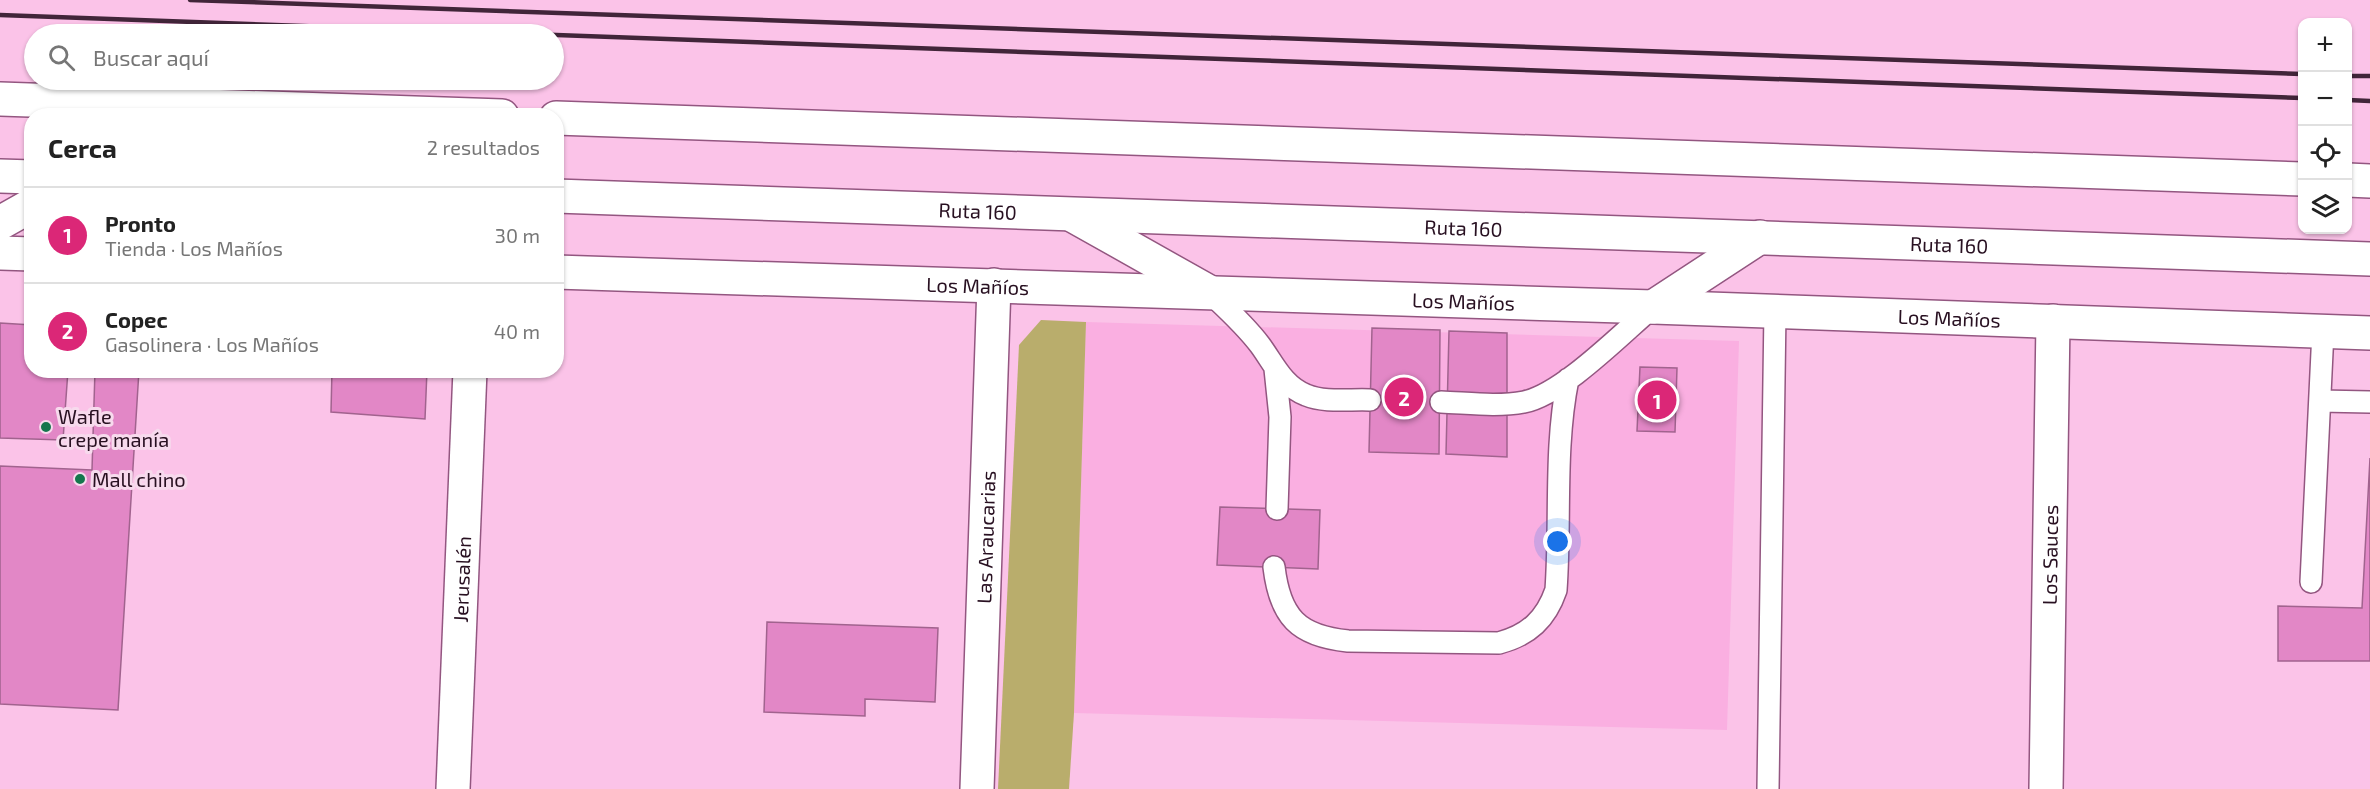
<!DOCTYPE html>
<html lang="es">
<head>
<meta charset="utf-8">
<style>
	:root { --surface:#fff; --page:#f6f6f6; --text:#222; --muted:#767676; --line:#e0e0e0; --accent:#db2777 }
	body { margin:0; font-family:"Exo 2",sans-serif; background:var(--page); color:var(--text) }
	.controls { position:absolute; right:18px; top:18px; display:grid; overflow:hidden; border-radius:12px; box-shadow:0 2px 4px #0004 }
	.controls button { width:54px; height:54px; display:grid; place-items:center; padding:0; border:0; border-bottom:2px solid var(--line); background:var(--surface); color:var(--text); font:30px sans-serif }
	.you { position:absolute; left:1558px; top:542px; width:21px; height:21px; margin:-15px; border:4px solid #fff; border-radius:50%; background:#1a73e8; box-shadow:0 0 0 9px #1a73e833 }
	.badge { display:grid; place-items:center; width:39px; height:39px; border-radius:50%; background:var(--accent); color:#fff; font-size:20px; font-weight:700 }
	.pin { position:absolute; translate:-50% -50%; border:3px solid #fff; box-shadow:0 2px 6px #0006 }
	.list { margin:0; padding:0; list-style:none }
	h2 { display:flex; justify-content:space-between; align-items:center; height:78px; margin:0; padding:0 24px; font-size:26px }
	h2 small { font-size:20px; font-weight:400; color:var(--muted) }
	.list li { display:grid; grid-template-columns:39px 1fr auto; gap:18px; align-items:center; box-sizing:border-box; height:96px; padding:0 24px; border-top:2px solid var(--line) }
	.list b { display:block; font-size:22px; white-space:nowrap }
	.list p { margin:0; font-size:20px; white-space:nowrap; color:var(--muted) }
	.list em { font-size:20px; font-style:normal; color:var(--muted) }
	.icon { flex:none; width:33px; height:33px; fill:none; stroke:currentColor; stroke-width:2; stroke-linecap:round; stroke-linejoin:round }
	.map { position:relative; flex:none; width:2370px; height:789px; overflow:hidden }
	.search { position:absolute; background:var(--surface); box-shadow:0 2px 4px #0004; left:24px; top:24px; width:540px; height:66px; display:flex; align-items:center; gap:15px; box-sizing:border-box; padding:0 21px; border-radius:33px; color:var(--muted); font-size:22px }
	.panel { position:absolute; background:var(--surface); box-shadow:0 2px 4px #0004; left:24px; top:108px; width:540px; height:270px; border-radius:24px }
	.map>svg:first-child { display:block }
	.built { fill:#faafe1 }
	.green { fill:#b9ad6c }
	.building { fill:#e287c6; stroke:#a1638e; stroke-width:1.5 }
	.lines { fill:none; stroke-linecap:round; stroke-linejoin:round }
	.service-casing { stroke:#935680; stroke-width:24 }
	.minor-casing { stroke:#935680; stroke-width:36 }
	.tertiary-casing { stroke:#935680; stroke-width:36 }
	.trunk-casing { stroke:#935680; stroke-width:36 }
	.service { stroke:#fff; stroke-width:21 }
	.minor { stroke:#fff; stroke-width:33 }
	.tertiary { stroke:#fff; stroke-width:33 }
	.trunk { stroke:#fff; stroke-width:33 }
	.rail { stroke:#412539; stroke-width:4.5 }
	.poi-dot { fill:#15764d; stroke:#f7daed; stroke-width:2 }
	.labels { text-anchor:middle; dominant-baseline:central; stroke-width:6; stroke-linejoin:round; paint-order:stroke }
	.street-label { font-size:20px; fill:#281021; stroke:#f7daed }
	.poi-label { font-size:20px; fill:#281021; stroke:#f7daed; text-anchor:start }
</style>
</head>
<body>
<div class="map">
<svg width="2370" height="789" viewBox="0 0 2370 789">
	<rect width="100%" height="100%" fill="#fbc3e8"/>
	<!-- built -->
	<path class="built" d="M1086,322L1739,341L1727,730L1074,713Z"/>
	<!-- green -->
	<path class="green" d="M1041,320L1086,322L1074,713L1069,789H998L1019,345Z"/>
	<!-- building -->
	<path class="building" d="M0,323L32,325V370H68L63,440L0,438Z
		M1372,328L1440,330L1439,454L1369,452Z
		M1449,331L1507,333V457L1446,454Z
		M1640,367L1677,368L1675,432L1637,431Z
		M95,370H139L118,710L0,704V466L92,470Z
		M332,370H427L425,419L331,412Z
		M2370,458V661H2278V606L2362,608Z
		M1220,507L1320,510L1318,569L1217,565Z
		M767,622L938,628L935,702L865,699V716L764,712Z"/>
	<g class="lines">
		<!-- service casing -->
		<g class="service-casing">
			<path id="service" d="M1209,292C1227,309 1245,325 1260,345C1274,364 1283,386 1306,395C1325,403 1350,399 1370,400
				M1275,369L1280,417L1277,509
				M2320,401L2370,402
				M1441,402C1468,403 1497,407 1524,402C1563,394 1621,334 1653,307
				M1274,567C1280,617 1298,636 1348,641L1499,643C1529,635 1546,619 1556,590C1561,520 1554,448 1568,379
				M2311,582L2323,331
				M1768,789L1775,311"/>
		</g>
		<!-- minor casing -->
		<g class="minor-casing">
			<g id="minor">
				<path id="s1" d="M977,789L994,285"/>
				<path id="s2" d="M2046,789L2053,321"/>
			</g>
		</g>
		<!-- tertiary casing -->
		<g class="tertiary-casing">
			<g id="tertiary">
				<path d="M0,253L32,254"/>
				<path id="s3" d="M556,272L1653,307L2370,333"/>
				<path id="s4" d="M453,789L470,370"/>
			</g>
		</g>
		<!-- trunk casing -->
		<g class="trunk-casing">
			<g id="trunk">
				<path d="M0,99L502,116"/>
				<path d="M556,118L2302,179"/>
				<path d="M0,176L32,177"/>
				<path d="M2348,180L2370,181"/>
				<path id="s5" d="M556,196L2370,259"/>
				<path d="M1074,216L1209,292"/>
				<path d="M0,223L32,205"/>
				<path d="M1653,307L1760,237"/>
			</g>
		</g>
		<!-- service -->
		<use href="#service" class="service"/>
		<!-- minor -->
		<use href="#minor" class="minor"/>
		<!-- tertiary -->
		<use href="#tertiary" class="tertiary"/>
		<!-- trunk -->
		<use href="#trunk" class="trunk"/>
		<!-- rail -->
		<path class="rail" d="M190,0L2302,74
			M0,15L2302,98
			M2348,76H2370
			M2348,100L2370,101"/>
	</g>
	<!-- markers -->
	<g class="poi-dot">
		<circle cx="46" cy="427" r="6"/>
		<circle cx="80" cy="479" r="6"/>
	</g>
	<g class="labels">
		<!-- street labels -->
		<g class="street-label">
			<text stroke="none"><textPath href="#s5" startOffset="422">Ruta 160</textPath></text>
			<text stroke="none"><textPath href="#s5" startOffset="908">Ruta 160</textPath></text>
			<text stroke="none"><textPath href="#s5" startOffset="1394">Ruta 160</textPath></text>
			<text stroke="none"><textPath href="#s3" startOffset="422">Los Mañíos</textPath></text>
			<text stroke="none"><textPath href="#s3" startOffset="908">Los Mañíos</textPath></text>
			<text stroke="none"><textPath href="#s3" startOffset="1394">Los Mañíos</textPath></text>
			<text stroke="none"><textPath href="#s1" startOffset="252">Las Araucarias</textPath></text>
			<text stroke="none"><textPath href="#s2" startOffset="234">Los Sauces</textPath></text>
			<text stroke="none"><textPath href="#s4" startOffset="210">Jerusalén</textPath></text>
		</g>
		<!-- poi labels -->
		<g class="poi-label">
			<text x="58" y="416">Wafle<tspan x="58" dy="23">crepe manía</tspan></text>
			<text x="92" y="479">Mall chino</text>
		</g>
	</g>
</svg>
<div class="controls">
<button>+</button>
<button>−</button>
<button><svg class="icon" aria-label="locate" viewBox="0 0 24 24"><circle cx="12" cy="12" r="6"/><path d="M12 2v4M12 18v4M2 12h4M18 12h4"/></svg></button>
<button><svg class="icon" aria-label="layers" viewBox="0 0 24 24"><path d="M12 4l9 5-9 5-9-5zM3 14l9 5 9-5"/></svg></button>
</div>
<div class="you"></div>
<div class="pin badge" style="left:1657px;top:400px">1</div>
<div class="pin badge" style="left:1404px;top:397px">2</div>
<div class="search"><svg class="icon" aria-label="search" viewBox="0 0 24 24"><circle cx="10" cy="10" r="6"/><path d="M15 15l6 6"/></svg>Buscar aquí</div>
<section class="panel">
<h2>Cerca<small>2 resultados</small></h2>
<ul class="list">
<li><span class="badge">1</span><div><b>Pronto</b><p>Tienda · Los Mañíos</p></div><em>30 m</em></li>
<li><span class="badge">2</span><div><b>Copec</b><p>Gasolinera · Los Mañíos</p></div><em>40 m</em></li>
</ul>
</section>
</div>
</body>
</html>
